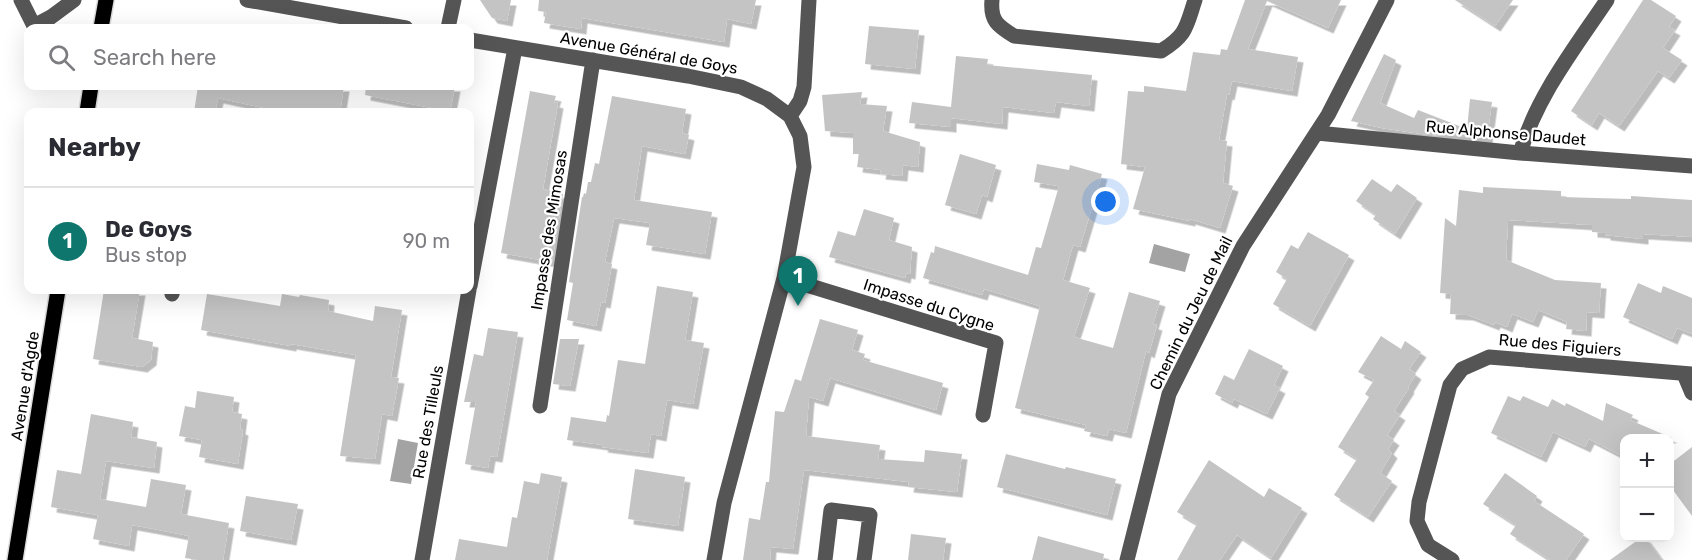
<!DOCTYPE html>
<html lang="en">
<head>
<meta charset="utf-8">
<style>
	:root { --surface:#fff; --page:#f2f2f3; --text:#2b2b33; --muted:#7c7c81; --line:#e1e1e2; --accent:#0f766e }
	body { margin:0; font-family:Rubik,sans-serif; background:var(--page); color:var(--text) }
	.controls { position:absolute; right:18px; bottom:18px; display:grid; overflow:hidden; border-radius:12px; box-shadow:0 6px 24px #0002 }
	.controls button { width:54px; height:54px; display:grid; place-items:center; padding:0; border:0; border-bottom:2px solid var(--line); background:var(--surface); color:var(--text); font:30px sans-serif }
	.you { position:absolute; left:1106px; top:202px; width:21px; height:21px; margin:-15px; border:4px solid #fff; border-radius:50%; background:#1a73e8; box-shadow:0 0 0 9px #1a73e833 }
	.badge { display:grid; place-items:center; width:39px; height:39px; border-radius:50%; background:var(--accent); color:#fff; font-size:20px; font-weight:700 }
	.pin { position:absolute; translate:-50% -50px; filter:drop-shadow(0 2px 3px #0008) }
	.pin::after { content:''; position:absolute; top:32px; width:21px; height:18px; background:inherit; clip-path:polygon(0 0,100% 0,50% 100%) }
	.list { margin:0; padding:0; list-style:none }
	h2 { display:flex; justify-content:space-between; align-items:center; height:78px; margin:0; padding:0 24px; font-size:26px }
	h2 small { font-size:20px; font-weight:400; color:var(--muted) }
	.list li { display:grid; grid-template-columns:39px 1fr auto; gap:18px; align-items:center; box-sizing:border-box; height:108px; padding:0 24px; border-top:2px solid var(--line) }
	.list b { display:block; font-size:22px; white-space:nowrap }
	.list p { margin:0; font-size:20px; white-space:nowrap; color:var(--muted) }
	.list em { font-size:20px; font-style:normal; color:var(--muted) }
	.icon { flex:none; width:33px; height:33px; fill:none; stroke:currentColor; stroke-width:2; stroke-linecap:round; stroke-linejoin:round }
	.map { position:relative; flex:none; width:1692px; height:560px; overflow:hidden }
	.search { position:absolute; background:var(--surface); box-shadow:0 6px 24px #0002; left:24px; top:24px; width:450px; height:66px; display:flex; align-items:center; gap:15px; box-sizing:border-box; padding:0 21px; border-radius:12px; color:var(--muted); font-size:22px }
	.panel { position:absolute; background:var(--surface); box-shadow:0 6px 24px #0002; left:24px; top:108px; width:450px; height:186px; border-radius:12px }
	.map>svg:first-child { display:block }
	.water { fill:#a3a3a3 }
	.building { fill:#c4c4c4; filter:url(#shadow) }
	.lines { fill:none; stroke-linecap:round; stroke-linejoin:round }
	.major-casing { stroke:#dbdbdb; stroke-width:18 }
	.minor { stroke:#555; stroke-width:15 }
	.major { stroke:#000; stroke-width:15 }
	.labels { text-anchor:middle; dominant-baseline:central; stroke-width:4.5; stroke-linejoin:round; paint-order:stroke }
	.street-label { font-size:16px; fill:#000; stroke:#fff }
</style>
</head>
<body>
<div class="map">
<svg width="1692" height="560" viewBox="0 0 1692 560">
	<defs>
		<filter id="shadow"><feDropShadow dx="5.5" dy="5.5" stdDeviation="0" flood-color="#0004"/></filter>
	</defs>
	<rect width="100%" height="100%" fill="#fff"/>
	<!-- water -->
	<path class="water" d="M1154,244L1190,254L1185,272L1149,263Z
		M398,439L418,443L411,484L390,481Z"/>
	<!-- building -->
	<path class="building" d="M480,0H511L507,21L492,18Z
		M539,0H756L751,24L727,19L724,42L582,18L581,29L544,23L546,12L538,11Z
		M1245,0H1341L1328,28L1267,1L1248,49L1298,57L1292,91L1232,81L1229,95L1227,94L1219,140L1227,141L1223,183L1233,186L1220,228L1190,219V221L1133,209L1145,167L1121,164L1128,91L1144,92V86L1186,91L1193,52L1220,55L1221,49L1227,50Z
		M1455,0H1513L1495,26Z
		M1643,0H1651L1676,16L1669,27L1675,30L1663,48L1682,60L1669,78L1658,71L1619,126L1599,113L1592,125L1571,111Z
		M869,26L919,30L915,69L865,64Z
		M1384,54L1396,60L1380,103L1414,118L1418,110L1467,129L1470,99L1492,102L1487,138L1466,137L1467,133L1465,137L1442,134V136L1422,134L1382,128L1351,121Z
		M956,56L988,59L987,65L1092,75L1089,106L1056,102L1054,113L1003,107L1002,124L951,118V127L909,123L912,102L951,107Z
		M198,86H344L340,112H327L302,108V112H264V108L218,98L215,112H194Z
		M366,86H455L450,112H432V108L365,95Z
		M530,91L556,96L554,102L558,103L543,189L563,194L552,262L501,253Z
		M862,92L860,104L887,106L883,131L920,142L918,167L903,165L902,176L880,174L881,170L857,167L859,154H853V133L825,131L822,95Z
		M612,96L686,109L682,133L689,135L685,154L642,146L634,200L712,212L705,254L646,245L650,223L614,218L605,262L612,264L605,303L601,302L596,326L567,320L573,283L569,282L582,197H583L584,193L586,194L588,182H591L595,163L599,164Z
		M960,154L996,165L987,197L982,195L976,214L945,205Z
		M1037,164L1069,170L1070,165L1102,174L1080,247L1073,245L1063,280L1090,288L1074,337L1113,348L1129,292L1160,301L1153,324L1157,325L1149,353L1146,351L1126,433L1109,429L1107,436L1084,431L1086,425L1015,408L1040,306L984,289L982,295L923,278L931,252L934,253L935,246L1028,275L1036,247L1041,248L1059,186L1034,182Z
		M1372,179L1391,192L1397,184L1417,198L1395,234L1373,219L1376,215L1356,201Z
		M1483,187L1561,191V197L1631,199V196L1692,200V237L1643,234V239L1605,235V233L1592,232V225L1508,220L1506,260L1555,280L1601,283L1599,313L1587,312L1586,331L1566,329L1567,322L1538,310L1533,322L1512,314L1507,327L1495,322L1494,325L1468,315L1450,314L1451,294L1440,293L1445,218L1456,226L1459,190L1483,193Z
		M864,209L894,218L889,240L912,247L910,274L906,273L905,278L829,257L838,231L855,236Z
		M1308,232L1349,255L1310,326L1273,304L1287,279L1276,272L1291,245L1298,249Z
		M1638,283L1661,293L1663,286L1692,298V334L1677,328L1672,339L1623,317Z
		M657,286L693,292L685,340L704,343L693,404L667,400L661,436L651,434L648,453L602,447L603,445L567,440L571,417L606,422L607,415L609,416L618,360L645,364Z
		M104,290H140L132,338L153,342L151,360L142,367L93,359Z
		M207,294L280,306L282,294L299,297L300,295L329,300L328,311L373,321L375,306L402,310L391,377L399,378L392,416L382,414L375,459L340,456L356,355L291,344V346L201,330Z
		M820,319L858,330L852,350L865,354L863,360L943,383L936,410L830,378L823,401L809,397L806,436L880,445L878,459L924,462L925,450L962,454L957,492L908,487L909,482L804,470L793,549L771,547L770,560H743L749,518L760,520L766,482H769L775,411L784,412L795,379L801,381Z
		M488,328L518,332L497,457L490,456L488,468L465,464L476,402H464L474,354L483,356Z
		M1381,336L1401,349L1405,341L1421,352L1409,369L1416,374L1408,387L1409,388L1394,411L1400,415L1387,435L1394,440L1388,449L1392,453L1380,473L1392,481L1368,517L1334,495L1357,459L1338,447L1369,397L1365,394L1374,380L1358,372Z
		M560,339H579L570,386L553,384Z
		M1249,349L1283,366L1274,385L1280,388L1267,414L1234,399L1232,403L1215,394L1224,375L1234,380Z
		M197,391L234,397L232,412L242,414L240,429L243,430L238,464L199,457L202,440L179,436L185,406L195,408Z
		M1508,396L1520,401L1523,396L1548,407L1552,399L1565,406L1566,403L1603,421L1606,403L1633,415L1630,420L1672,438H1624V457L1589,439L1585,447L1553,432L1541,457L1491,433Z
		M91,414L133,422L131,437L157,442L154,468L106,461L100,499L146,507L151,479L186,485L181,514L229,523L223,560H198L185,558L189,536L154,529L132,525L129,546L93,539L98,515L51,507L57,470L81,474Z
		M1692,447V516L1670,486V464Z
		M1006,454L1065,469L1066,467L1116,479L1107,515L997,487Z
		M1209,460L1264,497L1269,488L1302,508L1271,558L1237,535L1220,560H1177L1197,524L1177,512Z
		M635,469L685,477L678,526L628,519Z
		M541,473L562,477L547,560H455L459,539L507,547L512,517L517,518L524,481L539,484Z
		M1505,473L1537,496L1534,501L1584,534L1566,560H1550L1510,534L1516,525L1483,504Z
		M246,496L298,504L291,540L240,531Z
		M911,534L946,538L943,560H908Z
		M1038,536L1104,554L1103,560H1032Z
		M1642,537H1645L1662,560H1610Z"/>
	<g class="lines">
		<!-- major casing -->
		<g class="major-casing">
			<path id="major" d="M101,28L106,0
				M87,112L91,86
				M15,560L58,290"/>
		</g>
		<!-- minor -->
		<path class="minor" d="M21,0L35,28
			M247,0L406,28
			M992,0C990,21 998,26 1014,36L1161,51C1187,35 1186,27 1195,0
			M34,26L51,17L74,0
			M448,28L454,0
			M470,40L688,76L741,87L767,99L790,116L800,136L804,167L784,278L724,503L714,560
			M790,116L800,101L804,87L809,0
			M1317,133L1520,153L1692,166
			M1520,153C1537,96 1574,49 1607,0
			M784,278L996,343L983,415
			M470,286L515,48
			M172,294L173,290
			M1684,374L1692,393
			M540,406L593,60
			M422,560L469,290
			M825,560L831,510L870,515L864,560
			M1127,560L1169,394L1243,246L1328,115L1387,0
			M1452,560L1428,545L1417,521L1419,502L1450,385L1462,369L1489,357L1692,374"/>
		<!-- major -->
		<use href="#major" class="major"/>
	</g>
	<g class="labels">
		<!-- street labels -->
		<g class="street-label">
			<text transform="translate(649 53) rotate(10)">Avenue Général de Goys</text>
			<text transform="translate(1506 133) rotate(5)">Rue Alphonse Daudet</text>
			<text transform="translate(549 230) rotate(-81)">Impasse des Mimosas</text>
			<text transform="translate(929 305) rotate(18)">Impasse du Cygne</text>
			<text transform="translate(1191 313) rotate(-64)">Chemin du Jeu de Mail</text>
			<text transform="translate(1560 345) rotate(5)">Rue des Figuiers</text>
			<text transform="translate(25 386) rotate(-81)">Avenue d'Agde</text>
			<text transform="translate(428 422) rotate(-80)">Rue des Tilleuls</text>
		</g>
	</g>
</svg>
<div class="controls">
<button>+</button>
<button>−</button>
</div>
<div class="you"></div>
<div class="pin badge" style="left:798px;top:306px">1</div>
<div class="search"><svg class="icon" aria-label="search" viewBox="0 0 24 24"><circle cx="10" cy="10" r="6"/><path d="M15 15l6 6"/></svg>Search here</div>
<section class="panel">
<h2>Nearby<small></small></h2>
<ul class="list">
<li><span class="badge">1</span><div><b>De Goys</b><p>Bus stop</p></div><em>90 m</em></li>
</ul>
</section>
</div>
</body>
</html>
